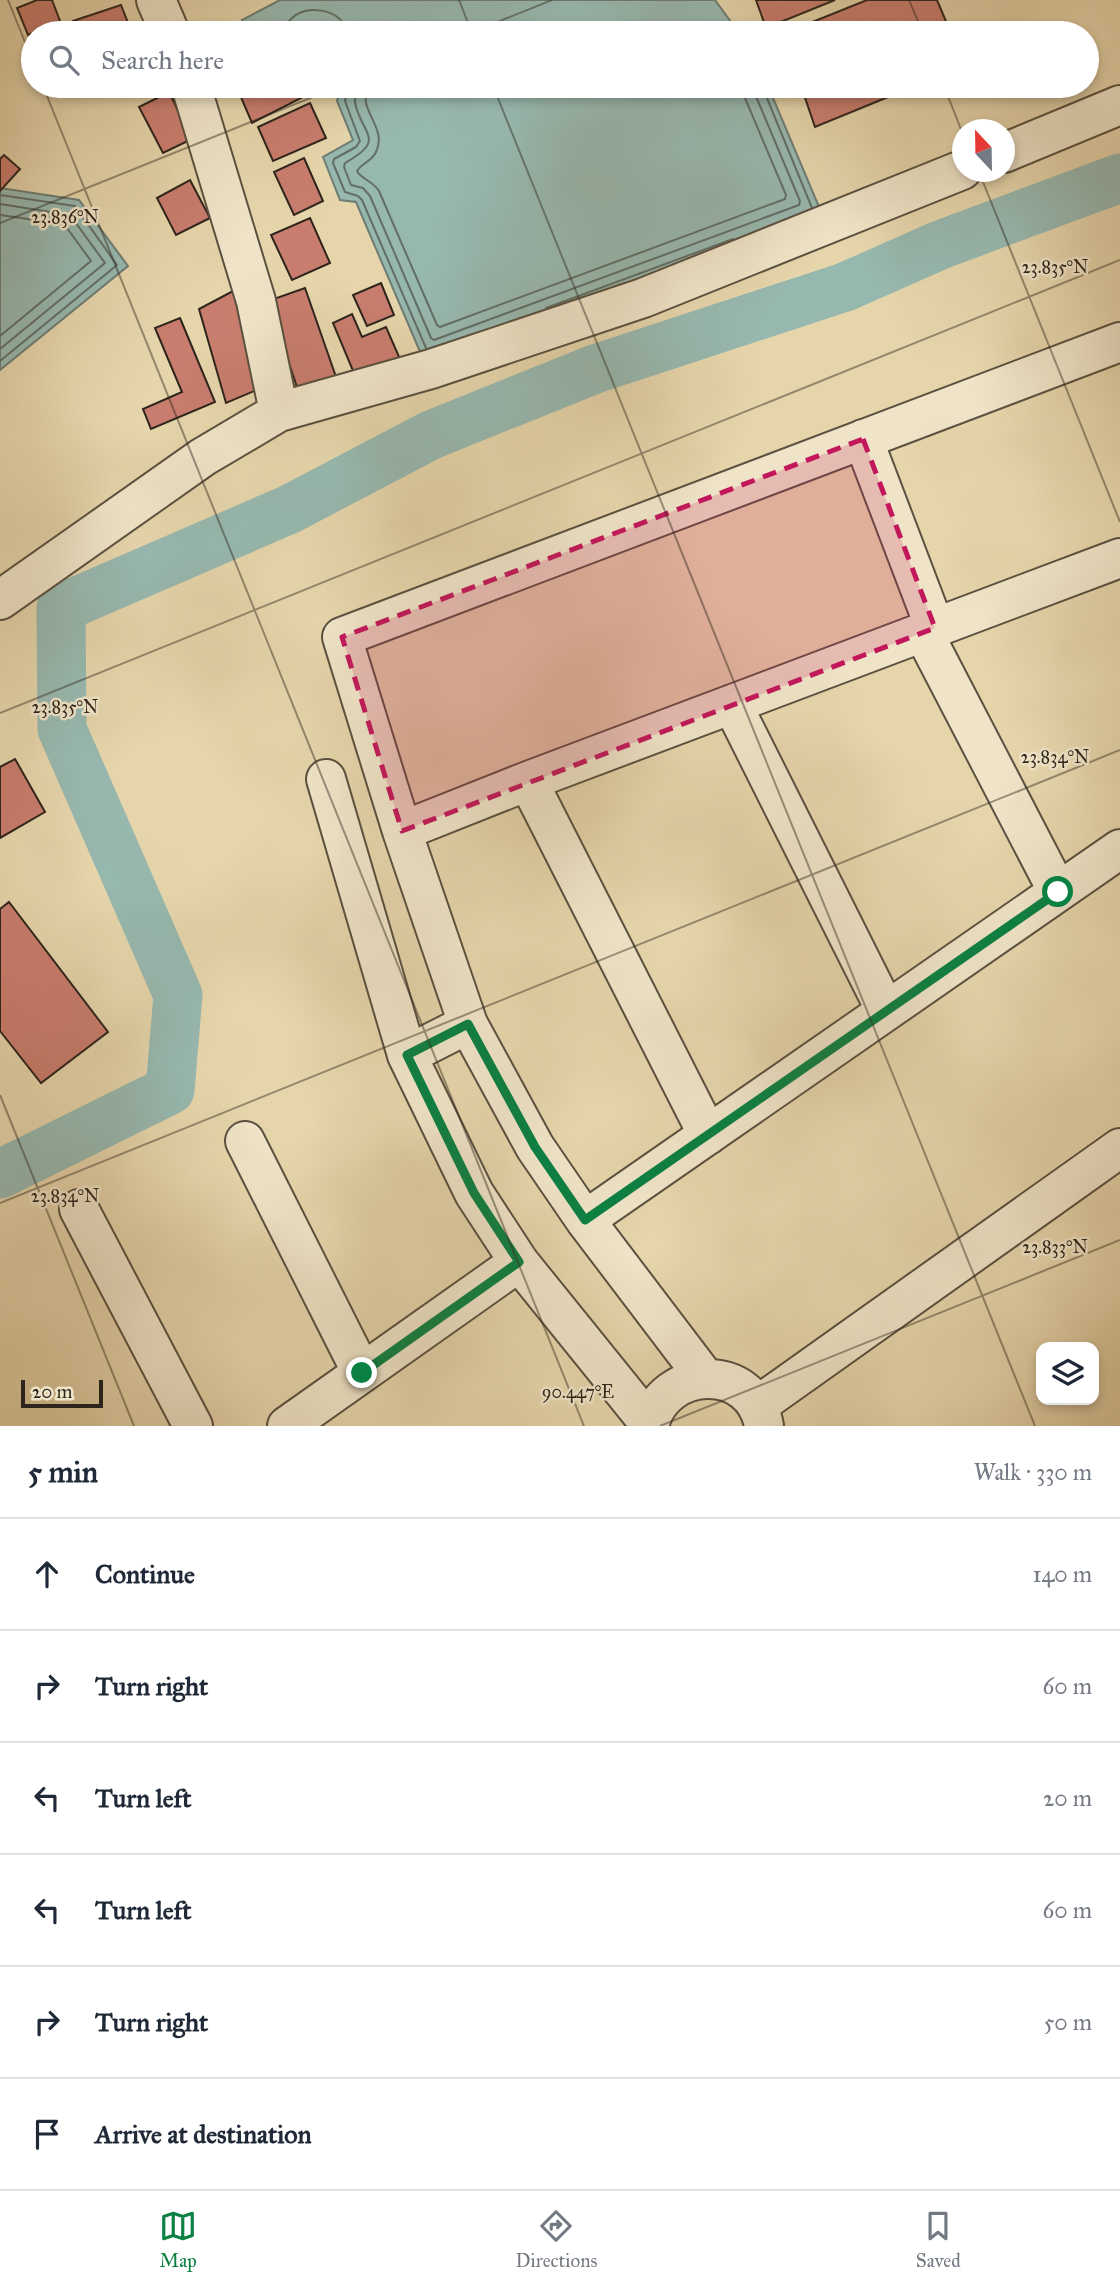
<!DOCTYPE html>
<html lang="en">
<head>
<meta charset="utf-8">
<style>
	:root { --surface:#fff; --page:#f2f2f3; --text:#1f2937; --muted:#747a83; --line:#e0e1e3; --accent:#0b8043 }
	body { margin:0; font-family:"IM FELL Great Primer",serif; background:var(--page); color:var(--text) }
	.controls { position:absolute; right:21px; bottom:21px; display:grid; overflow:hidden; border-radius:14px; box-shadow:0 4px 10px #0003 }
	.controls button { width:63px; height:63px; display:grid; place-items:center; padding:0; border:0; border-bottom:2px solid var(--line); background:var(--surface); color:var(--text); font:35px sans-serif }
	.compass { position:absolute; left:952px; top:119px; width:63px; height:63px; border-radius:50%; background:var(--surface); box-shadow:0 4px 10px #0003; rotate:338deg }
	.scale { position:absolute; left:21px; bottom:18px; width:82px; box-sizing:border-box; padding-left:7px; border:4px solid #2d251c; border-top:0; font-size:19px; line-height:24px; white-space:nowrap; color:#2d251c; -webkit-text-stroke:5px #efe4c8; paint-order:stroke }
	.stop { position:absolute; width:21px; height:21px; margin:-16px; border:5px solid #0b8043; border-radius:50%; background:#fff }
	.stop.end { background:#0b8043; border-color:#fff; box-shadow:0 2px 7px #0008 }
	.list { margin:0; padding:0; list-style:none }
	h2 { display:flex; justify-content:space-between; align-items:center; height:91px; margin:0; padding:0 28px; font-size:30px }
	h2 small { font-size:23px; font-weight:400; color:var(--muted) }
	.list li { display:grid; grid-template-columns:46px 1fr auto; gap:21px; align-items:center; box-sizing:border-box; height:112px; padding:0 28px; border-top:2px solid var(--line) }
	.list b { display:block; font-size:26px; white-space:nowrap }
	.list em { font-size:23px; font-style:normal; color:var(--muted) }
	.icon { flex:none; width:38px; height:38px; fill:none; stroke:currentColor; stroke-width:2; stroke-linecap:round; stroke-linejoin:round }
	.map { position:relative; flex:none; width:1120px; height:1426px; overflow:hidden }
	.search { position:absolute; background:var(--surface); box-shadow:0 4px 10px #0003; left:21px; right:21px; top:21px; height:77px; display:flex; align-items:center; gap:18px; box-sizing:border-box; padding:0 24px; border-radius:38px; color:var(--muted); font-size:26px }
	.sheet { height:763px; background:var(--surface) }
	nav { display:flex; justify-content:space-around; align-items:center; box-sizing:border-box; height:98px; border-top:2px solid var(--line); background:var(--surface); font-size:19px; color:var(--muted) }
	nav a { display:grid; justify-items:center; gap:4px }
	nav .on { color:var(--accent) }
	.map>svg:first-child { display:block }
	.water { fill:#97b8af; stroke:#6d7d74; stroke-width:2 }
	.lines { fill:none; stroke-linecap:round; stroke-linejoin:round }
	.shore { stroke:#626e66; stroke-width:2 }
	.river { stroke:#97b8af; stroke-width:49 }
	.building { fill:#c97d6e; stroke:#2d251c; stroke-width:2 }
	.minor-casing { stroke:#5b5140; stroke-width:42 }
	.minor { stroke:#efe4c8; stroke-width:38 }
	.route { stroke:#0b8043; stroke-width:9 }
	.marked { fill:#c2185b; fill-opacity:0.2; stroke:#c2185b; stroke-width:5; stroke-dasharray:14 9; stroke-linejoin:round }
	.ticks { fill:none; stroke:#2d251c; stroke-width:2; stroke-opacity:0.45 }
	.ticks-label { font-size:18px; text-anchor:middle; fill:#2d251c; stroke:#efe4c8; stroke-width:5; stroke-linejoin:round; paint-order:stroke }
</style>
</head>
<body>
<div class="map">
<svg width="1120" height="1426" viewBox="0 0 1120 1426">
	<rect width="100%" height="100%" fill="#e6d5ab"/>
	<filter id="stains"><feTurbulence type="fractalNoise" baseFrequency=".00286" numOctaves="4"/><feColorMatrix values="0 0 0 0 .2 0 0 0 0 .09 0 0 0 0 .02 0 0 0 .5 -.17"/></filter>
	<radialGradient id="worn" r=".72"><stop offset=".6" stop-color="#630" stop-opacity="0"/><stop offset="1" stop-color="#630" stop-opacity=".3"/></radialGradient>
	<!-- water -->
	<path class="water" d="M280,0H715L739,33H338L309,25L296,33H244L242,20Z
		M342,86H768L822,214L424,361L356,202L340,200L323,157L353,140L337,101Z
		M0,188L79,200L128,266L0,370Z"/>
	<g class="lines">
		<!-- shore -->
		<path class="shore" d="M285,33C287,1 345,4 346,33
			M348,86L345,101L360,141L356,147L334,159L333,163L345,192L358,196L362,200L426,348
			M357,86C357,91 354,97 355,102C361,135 388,139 345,163L344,167L351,185L363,188L370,196L431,338L434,340L799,205L800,201L755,94L753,86
			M368,86C367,91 365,98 366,103C370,120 385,133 376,152C372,161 361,164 357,171C361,179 373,181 379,191L437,325L440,327L785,199L786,195L745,98L743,86
			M762,86L812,208
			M0,195L75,206L117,265L0,361
			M0,204L70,215L105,263L0,349
			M0,215L64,224L91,261L0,336
			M546,308L733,239"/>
		<!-- river -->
		<path class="river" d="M0,1174L170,1090L178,995L62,729L61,608L290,509L431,435L595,369L845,287L940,245L1120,178"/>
	</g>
	<!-- building -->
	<path class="building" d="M37,0H52L60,21L28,35L17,8Z
		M756,0H835L766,28Z
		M867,0H937L951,33H785Z
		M121,5L132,33H77L73,21Z
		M256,86H311L315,91L252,123L240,95Z
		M801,86H915L815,127Z
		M169,92L192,139L163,153L139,107Z
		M310,103L326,138L273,161L258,127Z
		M4,155L20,169L0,191V159Z
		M304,158L323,201L294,215L274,172Z
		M190,180L210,218L176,235L157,198Z
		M310,218L330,263L292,280L271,235Z
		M381,283L394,315L367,326L353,295Z
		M305,288L336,377L298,390L268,301Z
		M235,290L266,386L226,403L199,309Z
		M352,314L362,337L386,327L400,359L356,378L333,323Z
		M180,318L215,402L151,429L143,409L182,392L155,328Z
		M15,759L45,812L0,838V767Z
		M9,902L108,1032L41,1083L0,1031V909Z"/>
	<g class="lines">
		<!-- minor casing -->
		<g class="minor-casing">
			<path id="minor" d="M156,0L170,33
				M191,86L256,301L279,412
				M1004,153L1120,105
				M863,439L935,628
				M0,600L203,457L279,412L431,369L643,298L962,170
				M923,632L1058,892
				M732,704L886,1011
				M326,779L407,1055L474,1193L519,1262L649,1423
				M528,781L708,1135
				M402,831L528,781L1120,558
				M407,1055L468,1024
				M245,1141L362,1373
				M79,1209L193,1426
				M585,1220L1120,849
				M705,1378L585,1220L535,1147L468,1024L402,831L342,637L1120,342
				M757,1406L1120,1148
				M287,1426L519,1262
				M649,1426C663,1365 753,1362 764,1426"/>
		</g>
		<!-- minor -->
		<use href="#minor" class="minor"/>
	</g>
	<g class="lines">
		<!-- route -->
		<path class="route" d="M362,1373L519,1262L474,1193L407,1055L468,1024L535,1147L585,1220L1058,892"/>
	</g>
	<!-- marked area -->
	<path class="marked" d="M863,439L935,628L402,831L342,637Z"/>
	<!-- ticks -->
	<path class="ticks" d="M8,0L33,62M459,0L472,33M909,0L923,33M470,33L552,0M43,86L584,1426M493,86L1035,1426M944,86L962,132M979,172L1120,522M0,223L340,86M0,713L1120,260M0,1095L134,1426M0,1203L1120,750M660,1426L1120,1240"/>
	<g class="ticks-label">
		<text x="65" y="223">23.836°N</text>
		<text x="1055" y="273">23.835°N</text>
		<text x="65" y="713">23.835°N</text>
		<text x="1055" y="763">23.834°N</text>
		<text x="65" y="1202">23.834°N</text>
		<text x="1055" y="1253">23.833°N</text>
		<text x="578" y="1398">90.447°E</text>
	</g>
	<rect width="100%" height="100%" filter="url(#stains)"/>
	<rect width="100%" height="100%" fill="url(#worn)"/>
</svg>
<div class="controls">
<button><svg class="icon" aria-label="layers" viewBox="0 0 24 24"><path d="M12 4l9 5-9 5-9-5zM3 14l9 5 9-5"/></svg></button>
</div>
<svg class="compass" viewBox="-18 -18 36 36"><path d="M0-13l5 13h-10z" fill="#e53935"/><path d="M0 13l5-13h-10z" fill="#747a83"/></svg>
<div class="scale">20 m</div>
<div class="stop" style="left:1058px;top:892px"></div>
<div class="stop end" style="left:362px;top:1373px"></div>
<div class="search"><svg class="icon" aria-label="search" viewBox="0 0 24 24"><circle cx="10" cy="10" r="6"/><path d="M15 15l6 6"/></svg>Search here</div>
</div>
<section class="sheet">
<h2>5 min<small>Walk · 330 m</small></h2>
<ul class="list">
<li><svg class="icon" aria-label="ahead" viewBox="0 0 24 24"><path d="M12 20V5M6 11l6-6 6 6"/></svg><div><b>Continue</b></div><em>140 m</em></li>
<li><svg class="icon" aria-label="right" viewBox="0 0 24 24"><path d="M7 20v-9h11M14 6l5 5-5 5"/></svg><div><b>Turn right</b></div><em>60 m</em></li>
<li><svg class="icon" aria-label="left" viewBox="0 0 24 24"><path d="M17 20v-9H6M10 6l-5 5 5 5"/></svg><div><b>Turn left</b></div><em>20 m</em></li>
<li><svg class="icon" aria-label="left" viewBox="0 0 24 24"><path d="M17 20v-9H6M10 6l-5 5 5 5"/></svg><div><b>Turn left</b></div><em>60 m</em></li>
<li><svg class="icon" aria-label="right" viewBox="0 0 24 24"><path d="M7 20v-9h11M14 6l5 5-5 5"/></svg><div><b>Turn right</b></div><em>50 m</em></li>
<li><svg class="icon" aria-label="arrive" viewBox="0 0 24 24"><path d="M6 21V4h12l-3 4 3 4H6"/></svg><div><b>Arrive at destination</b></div></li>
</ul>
</section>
<nav>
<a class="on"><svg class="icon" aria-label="map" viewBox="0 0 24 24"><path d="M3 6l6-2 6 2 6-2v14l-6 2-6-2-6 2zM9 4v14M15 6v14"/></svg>Map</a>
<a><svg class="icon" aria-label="directions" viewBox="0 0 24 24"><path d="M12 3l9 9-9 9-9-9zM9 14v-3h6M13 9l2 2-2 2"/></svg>Directions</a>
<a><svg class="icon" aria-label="saved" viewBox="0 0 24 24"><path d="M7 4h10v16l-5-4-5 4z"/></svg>Saved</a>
</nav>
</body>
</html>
